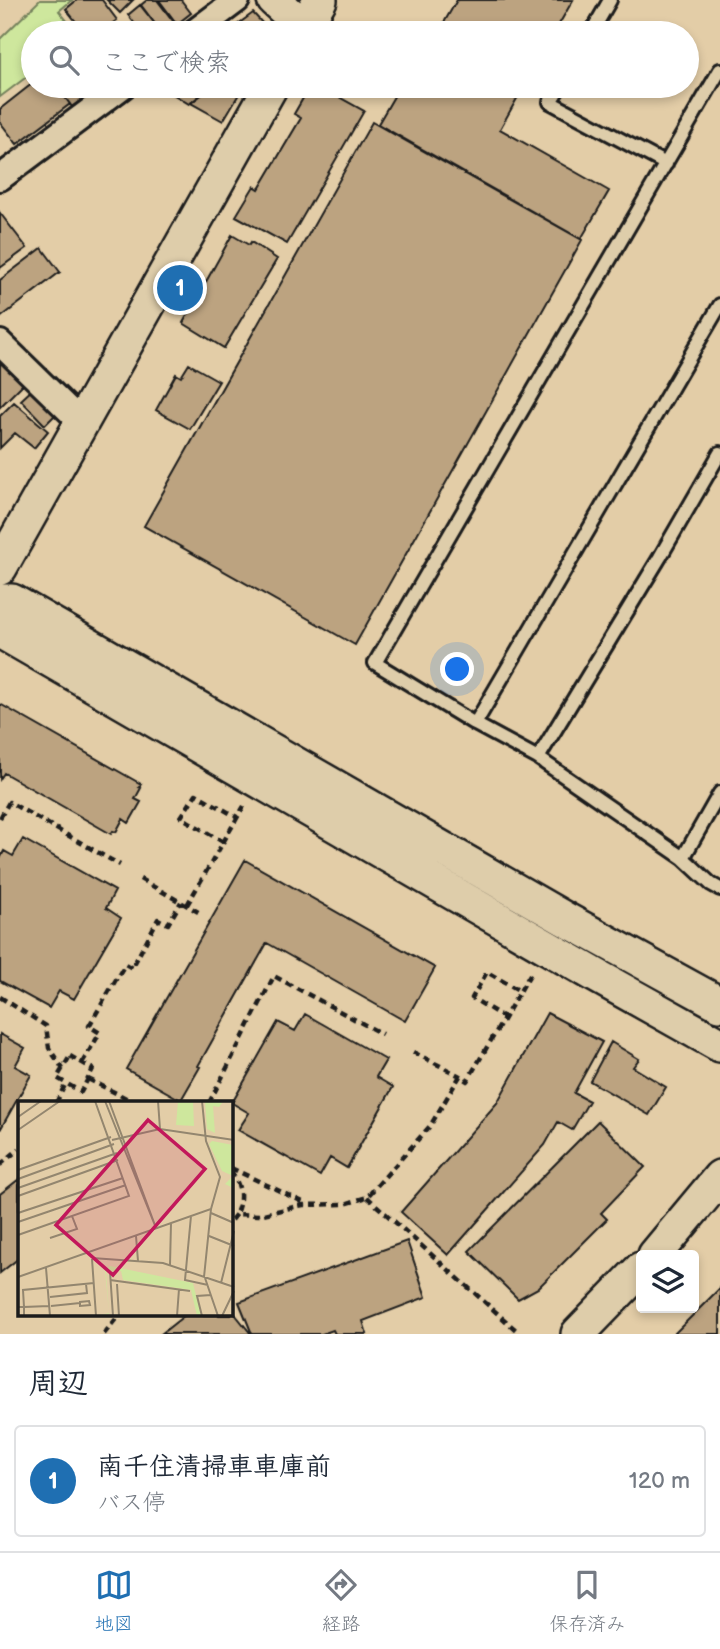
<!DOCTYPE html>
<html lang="ja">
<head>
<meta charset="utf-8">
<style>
	:root { --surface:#fff; --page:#f6f6f7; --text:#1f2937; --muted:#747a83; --line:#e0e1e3; --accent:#1f6fb2 }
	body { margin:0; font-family:"Balsamiq Sans","Klee One",sans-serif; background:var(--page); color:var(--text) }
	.controls { position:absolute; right:21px; bottom:21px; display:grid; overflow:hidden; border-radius:7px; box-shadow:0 4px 10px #0003 }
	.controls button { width:63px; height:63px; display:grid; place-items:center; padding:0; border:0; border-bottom:2px solid var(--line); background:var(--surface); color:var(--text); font:35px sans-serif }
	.you { position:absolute; left:458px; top:670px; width:24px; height:24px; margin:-18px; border:5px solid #fff; border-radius:50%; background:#1a73e8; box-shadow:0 0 0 10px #1a73e833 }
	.badge { display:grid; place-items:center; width:46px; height:46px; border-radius:50%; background:var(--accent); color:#fff; font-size:23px; font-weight:700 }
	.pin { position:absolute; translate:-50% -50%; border:4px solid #fff; box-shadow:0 2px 7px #0006 }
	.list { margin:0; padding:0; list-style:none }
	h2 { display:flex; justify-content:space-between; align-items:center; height:91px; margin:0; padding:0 28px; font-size:30px }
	h2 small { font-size:23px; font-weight:400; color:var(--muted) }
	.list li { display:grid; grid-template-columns:46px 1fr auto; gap:21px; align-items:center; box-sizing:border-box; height:112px; margin:0 14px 14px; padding:0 14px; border:2px solid var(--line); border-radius:7px }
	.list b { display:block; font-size:26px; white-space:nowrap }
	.list p { margin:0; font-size:23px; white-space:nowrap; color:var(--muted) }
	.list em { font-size:23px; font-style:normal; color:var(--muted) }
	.icon { flex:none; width:38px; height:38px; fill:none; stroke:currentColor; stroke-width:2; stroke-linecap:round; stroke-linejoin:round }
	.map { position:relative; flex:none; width:720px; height:1334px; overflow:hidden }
	.search { position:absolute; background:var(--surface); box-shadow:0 4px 10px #0003; left:21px; right:21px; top:21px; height:77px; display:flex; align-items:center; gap:18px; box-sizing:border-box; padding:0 24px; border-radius:38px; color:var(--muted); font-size:26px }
	.sheet { height:217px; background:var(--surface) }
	nav { display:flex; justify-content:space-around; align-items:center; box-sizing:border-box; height:98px; border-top:2px solid var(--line); background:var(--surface); font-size:19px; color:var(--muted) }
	nav a { display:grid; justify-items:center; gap:4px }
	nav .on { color:var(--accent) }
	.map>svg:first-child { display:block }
	.green { fill:#cee79d; stroke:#75825c; stroke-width:2 }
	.building { fill:#bca380; stroke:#1c1c1c; stroke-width:2 }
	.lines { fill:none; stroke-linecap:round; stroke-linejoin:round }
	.lane-casing { stroke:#1c1c1c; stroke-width:18 }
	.street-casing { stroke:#1c1c1c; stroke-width:30 }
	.secondary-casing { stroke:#1c1c1c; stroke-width:38 }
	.path { stroke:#1c1c1c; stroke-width:4.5; stroke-dasharray:7 5; stroke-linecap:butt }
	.lane { stroke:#decdaa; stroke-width:12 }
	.street { stroke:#decdaa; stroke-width:24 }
	.secondary { stroke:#decdaa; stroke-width:33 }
	.inset-road { fill:none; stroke:#93866f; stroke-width:2 }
	.view { fill:#c2185b; fill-opacity:0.15; stroke:#c2185b; stroke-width:3.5 }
	.inset-edge { fill:none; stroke:#1c1c1c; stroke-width:3.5 }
</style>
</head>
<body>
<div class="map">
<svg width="720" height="1334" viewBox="0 0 720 1334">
	<rect width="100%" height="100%" fill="#e3cda7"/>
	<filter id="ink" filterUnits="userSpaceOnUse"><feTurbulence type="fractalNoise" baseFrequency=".0143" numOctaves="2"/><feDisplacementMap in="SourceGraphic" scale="14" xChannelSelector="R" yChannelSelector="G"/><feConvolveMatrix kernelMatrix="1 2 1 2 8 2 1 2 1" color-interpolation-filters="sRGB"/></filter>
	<g filter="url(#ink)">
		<!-- green -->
		<path class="green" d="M40,0H72L59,11L77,33H33V72L0,97V39Z"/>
		<!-- building -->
		<path class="building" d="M77,0H102L117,20L99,33H85L66,9Z
			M107,0H133L120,13Z
			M147,0H157L176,25L166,33H162L141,5Z
			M159,0H181L191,13L177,24Z
			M457,0H573L554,33H438Z
			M140,5L162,33H142L128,15Z
			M253,13L265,26L267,33H226Z
			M33,83V86H56L70,104L17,144L0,122V109Z
			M57,86H80L87,96L72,107Z
			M160,86H212L189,104Z
			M213,86H239L242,89L223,121L191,103Z
			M310,86H319L364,111L287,244L236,216L254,186L259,189L301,118L294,114Z
			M400,86H524L500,129L609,191L581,239L378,124Z
			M372,122L582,240L355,645L144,526Z
			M0,213L27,248L0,268Z
			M232,235L249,245L251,242L277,259L224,348L183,323Z
			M42,248L60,272L0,318V280Z
			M0,357L25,382L0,407Z
			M189,364L219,381L190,429L156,410L176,374L181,377Z
			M35,387L58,412L45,425L21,400Z
			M14,402L48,431L34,448L15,433L0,448V416Z
			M0,704L141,784L139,787L141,788L135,799L141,802L129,823L123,819L116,832L113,831L111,834L4,773L0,779Z
			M23,839L115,891L106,908L121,918L74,999L59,991L49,1008L0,981V859L4,851L13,856Z
			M245,860L435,968L405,1021L267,943L198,1066L200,1067L181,1100L126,1069Z
			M547,1013L602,1042L574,1093L589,1101L572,1130L558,1122L545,1145L448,1255L401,1212L497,1103Z
			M305,1014L386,1060L376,1077L393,1087L347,1168L330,1158L320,1176L238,1130L249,1113L232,1103L278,1022L295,1031Z
			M0,1034L25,1048L15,1066L31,1075L0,1130Z
			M611,1042L639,1059L633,1067L666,1087L649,1115L590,1081Z
			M598,1121L645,1167L601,1213L607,1219L538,1288L518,1299L469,1251Z
			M19,1179V1258L0,1273V1194Z
			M407,1241L426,1297L363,1321L367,1334H335L333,1330L322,1334H252L239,1302Z
			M720,1288V1334H674Z
			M231,1309L251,1334H161L185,1315H231Z"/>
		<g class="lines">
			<!-- lane casing -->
			<g class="lane-casing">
				<path id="lane" d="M591,33L610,0
					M720,70L375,663L475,724L538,758L683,858L711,884L720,889
					M560,86L550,102L666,164
					M475,724L720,305
					M538,758L660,557L720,453
					M683,858L720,793"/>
			</g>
			<!-- street casing -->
			<g class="street-casing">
				<path id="street" d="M193,33L237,0
					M0,178L123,86
					M0,343L81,422"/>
			</g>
			<!-- secondary casing -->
			<g class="secondary-casing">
				<path id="secondary" d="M274,0L304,27
					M301,33L320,0
					M0,568L271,86
					M0,601H12L565,919L720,1004
					M0,631L597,976L720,1045
					M655,1255L720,1177
					M578,1334L641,1269"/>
			</g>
			<!-- path -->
			<path class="path" d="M0,818L9,802L120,865
				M223,842L181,817L196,794L237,817
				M140,879L200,913
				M187,905L244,806
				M0,997L46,1026L49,1048L63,1069
				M505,1018L472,998L487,972L520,991
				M413,1052L460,1076
				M70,1056L93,1069L81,1092L57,1078Z
				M82,1063L100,1033L89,1026L125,964L132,968L158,919L168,924L181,902
				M88,1079L136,1103
				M56,1103L66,1083
				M209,1103L274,976L382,1034
				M0,1165L19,1149
				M231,1168L307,1204
				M231,1171C241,1188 243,1195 236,1214
				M367,1197L516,1330
				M231,1220L236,1214L259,1215L303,1205L345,1204L367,1197L430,1126L460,1076L467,1081L532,971
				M104,1334L119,1315"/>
			<!-- lane -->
			<use href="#lane" class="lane"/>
			<!-- street -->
			<use href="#street" class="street"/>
			<!-- secondary -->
			<use href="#secondary" class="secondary"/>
		</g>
	</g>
	<!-- overview -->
	<g transform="translate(18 1101)">
		<rect width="215" height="215" fill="#e3cda7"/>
		<path d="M160,0H175L176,25L158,24ZM187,0L205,1L201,6L195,5L197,32L189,28ZM194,40L215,44V87L207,83L215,75L204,70L191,43ZM92,165L175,182L183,215H179L173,189L105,179L103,170L88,171L91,213L80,215L91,212L87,169Z" fill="#cee79d"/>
		<path class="inset-road" d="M87,0L138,127M91,0L138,127M140,0L142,28M0,16L23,0M0,29L42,0M94,39L142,28L216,39M0,69L93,36M0,78L96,43M0,87L99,52M0,95L100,59M0,112L105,77M193,112L216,122M173,115L167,179L190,184M0,121L108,84M0,134L111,95L77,0M118,135L120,160M191,135L216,145M32,137L59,128L54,115M74,157L145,162L216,186M74,158L78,215M152,164L153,122M28,167L32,215M92,171L95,215M0,176L193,108L202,76L188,40L184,0M186,176L193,108M187,177L200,215M92,179L172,190M203,182L216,130M99,183L101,215M32,196L69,192L68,183M71,200L72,204L62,205V201ZM33,205L62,202M0,206H6L5,189L76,182M6,215V206L31,205M159,215L161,188M184,215L179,195L193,194M204,215L216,190"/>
		<path class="view" d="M130,19L187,68L95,174L38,124Z"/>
		<rect width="215" height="215" class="inset-edge"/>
	</g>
</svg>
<div class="controls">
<button><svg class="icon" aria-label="layers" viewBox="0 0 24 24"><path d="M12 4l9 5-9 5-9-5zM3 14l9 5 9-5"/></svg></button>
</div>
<div class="you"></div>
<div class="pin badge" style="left:180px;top:288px">1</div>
<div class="search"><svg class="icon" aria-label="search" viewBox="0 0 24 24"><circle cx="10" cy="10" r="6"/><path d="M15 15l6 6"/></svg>ここで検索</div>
</div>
<section class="sheet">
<h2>周辺<small></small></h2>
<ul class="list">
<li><span class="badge">1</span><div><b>南千住清掃車車庫前</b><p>バス停</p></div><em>120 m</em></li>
</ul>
</section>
<nav>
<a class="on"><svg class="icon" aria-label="map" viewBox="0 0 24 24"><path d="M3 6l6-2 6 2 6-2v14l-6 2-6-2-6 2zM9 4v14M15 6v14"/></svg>地図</a>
<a><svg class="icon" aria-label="directions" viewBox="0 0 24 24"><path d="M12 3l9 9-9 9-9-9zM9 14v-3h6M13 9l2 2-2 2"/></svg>経路</a>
<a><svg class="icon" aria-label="saved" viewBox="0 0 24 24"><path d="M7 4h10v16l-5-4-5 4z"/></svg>保存済み</a>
</nav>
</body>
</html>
